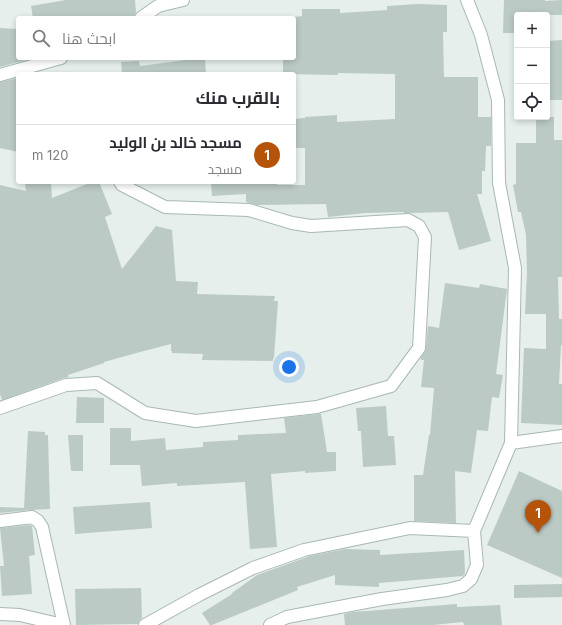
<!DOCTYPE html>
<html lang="ar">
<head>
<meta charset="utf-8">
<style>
	:root { --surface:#fff; --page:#f7f7f7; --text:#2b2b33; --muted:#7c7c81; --line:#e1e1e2; --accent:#b45309 }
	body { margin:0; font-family:Inter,Cairo,sans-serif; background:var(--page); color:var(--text); direction:rtl }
	.controls { position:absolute; right:12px; top:12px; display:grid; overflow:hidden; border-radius:4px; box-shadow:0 2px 6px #0003 }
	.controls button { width:36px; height:36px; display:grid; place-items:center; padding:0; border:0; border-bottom:1px solid var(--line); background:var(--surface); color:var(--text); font:20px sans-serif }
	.you { position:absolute; left:289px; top:367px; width:14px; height:14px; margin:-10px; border:3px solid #fff; border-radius:50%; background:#1a73e8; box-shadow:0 0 0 6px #1a73e833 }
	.badge { display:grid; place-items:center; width:26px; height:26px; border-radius:50%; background:var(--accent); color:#fff; font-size:13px; font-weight:700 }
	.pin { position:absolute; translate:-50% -33px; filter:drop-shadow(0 1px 2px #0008) }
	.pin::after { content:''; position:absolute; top:21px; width:14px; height:12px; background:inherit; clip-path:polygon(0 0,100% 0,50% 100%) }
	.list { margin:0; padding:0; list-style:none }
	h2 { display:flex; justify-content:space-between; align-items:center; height:52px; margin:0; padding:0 16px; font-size:17px }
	h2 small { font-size:13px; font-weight:400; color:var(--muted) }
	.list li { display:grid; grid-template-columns:26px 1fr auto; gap:12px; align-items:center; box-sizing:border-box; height:60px; padding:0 16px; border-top:1px solid var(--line) }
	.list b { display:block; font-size:15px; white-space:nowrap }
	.list p { margin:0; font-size:13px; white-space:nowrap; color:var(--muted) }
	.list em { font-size:13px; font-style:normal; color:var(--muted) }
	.icon { flex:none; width:22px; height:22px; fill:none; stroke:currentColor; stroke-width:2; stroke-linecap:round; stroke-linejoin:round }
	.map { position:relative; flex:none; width:562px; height:625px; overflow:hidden; direction:ltr }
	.search { position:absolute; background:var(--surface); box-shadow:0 2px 6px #0003; left:16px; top:16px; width:280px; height:44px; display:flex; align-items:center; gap:10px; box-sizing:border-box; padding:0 14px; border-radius:4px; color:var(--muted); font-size:15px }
	.panel { position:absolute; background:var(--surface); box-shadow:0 2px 6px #0003; left:16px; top:72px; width:280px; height:112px; border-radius:4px; direction:rtl }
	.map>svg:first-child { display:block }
	.building { fill:#bbcac4 }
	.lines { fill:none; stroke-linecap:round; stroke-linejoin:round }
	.street-casing { stroke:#a8b8b2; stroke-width:14 }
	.street { stroke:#fff; stroke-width:12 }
</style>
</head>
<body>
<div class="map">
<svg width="562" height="625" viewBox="0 0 562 625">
	<rect width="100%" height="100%" fill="#e6efeb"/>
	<!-- building -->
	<path class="building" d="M66,0H135L136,12L134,16L117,18H33L31,6Z
		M504,0H545V1L562,0V15H517V33H503Z
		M418,4L447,5V32H443L444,77H478V117H491V146H486L485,171H482V194H477L491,241L459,250L448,212L410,213H404V212L365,213L328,217L326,204L257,205L246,202V194L212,196L211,182H277V185H305V148H294V119L305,118V117L337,115V122L395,119V74L338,73V75L283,74V58H294V17L302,16V9H340V13L387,10V6Z
		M0,28L18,29V58H26V60L0,67Z
		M562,40V100H547V41Z
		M186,58H205L206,74H122L121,62L139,61L140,66L186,60Z
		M18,78V152L0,148V82Z
		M536,117H554V140H562V277H558L559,319H562V345H561L559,384H562V425L521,423L524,348L546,349V314H525L527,272L526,235L521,212H518L513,185L516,184V143H536Z
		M25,182H51L52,198L92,182H99L112,214L105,217L122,269L156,226L172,230L176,281L198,282L197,294L275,296L274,301H278L274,358H273V361L202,360L203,354L172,353V351H171V344L140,352L104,362V363L68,375L69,377L64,378L2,400L0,394V185L26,191Z
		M445,283L479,288L480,284L507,289L496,374L503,375L499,398L492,397L488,431L477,430L471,473L455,471L456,523L414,521V475H423L429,435H430L434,388L421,387L424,360H421V357L425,352L426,348L428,326L439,328Z
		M77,397L104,398V423H76Z
		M386,406L388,436H394L396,465L363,467L361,431H358L356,408Z
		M318,414H321L327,452H336V471L305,473V471L271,474L277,547L250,549L245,482L177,486V483L142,486L140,465H110V428H131V441L165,438L166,450L203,447V442L238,440V435L286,433L284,418Z
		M28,431L45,432V435H48L50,509L30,510L0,513V507L24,508Z
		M68,435H83V471H71Z
		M519,471L562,491V578L487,545Z
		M150,502L152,528L75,534L73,507Z
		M30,525L32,526L35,555L29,556L32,594L2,596L0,566H4L0,528Z
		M345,549L380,550V555L464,550L465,573L463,576L379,583V587L335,585V575L297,587L298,590L212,625H210L202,613L232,594V593L257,575L310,556Z
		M562,584V597L514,598V585Z
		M141,588L142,618L139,621L138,624L76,625L75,589Z
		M457,604V607L500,605L502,625H464L463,622L433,625H345L344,614L353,612Z"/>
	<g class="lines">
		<!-- street casing -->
		<g class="street-casing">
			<path id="street" d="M467,0L481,35L498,100L499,183L515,268L511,443
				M141,18L158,6L183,0
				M0,75L61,58
				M0,408L66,385L97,383L145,413L196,421L317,407L391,386L419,348L425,237L419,226L408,220L311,226L292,223L249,210L165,207L122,185L120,182
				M0,521L32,517L38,521L42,527L64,625
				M0,614L20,615L63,625
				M145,625L199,595L253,568L304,550L410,528L474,531
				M270,625L287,617L382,599L447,590L463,586L471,579L477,565L474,531L511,443L562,436"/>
		</g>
		<!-- street -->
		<use href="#street" class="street"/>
	</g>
</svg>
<div class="controls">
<button>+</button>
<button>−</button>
<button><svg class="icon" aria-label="locate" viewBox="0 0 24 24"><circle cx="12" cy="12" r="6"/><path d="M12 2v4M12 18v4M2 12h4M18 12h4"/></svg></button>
</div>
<div class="you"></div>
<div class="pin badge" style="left:538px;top:533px">1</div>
<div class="search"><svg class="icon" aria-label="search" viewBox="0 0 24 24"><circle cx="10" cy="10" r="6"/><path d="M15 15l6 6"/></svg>ابحث هنا</div>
<section class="panel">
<h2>بالقرب منك<small></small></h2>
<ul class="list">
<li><span class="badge">1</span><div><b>مسجد خالد بن الوليد</b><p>مسجد</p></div><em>120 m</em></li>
</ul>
</section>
</div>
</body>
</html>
